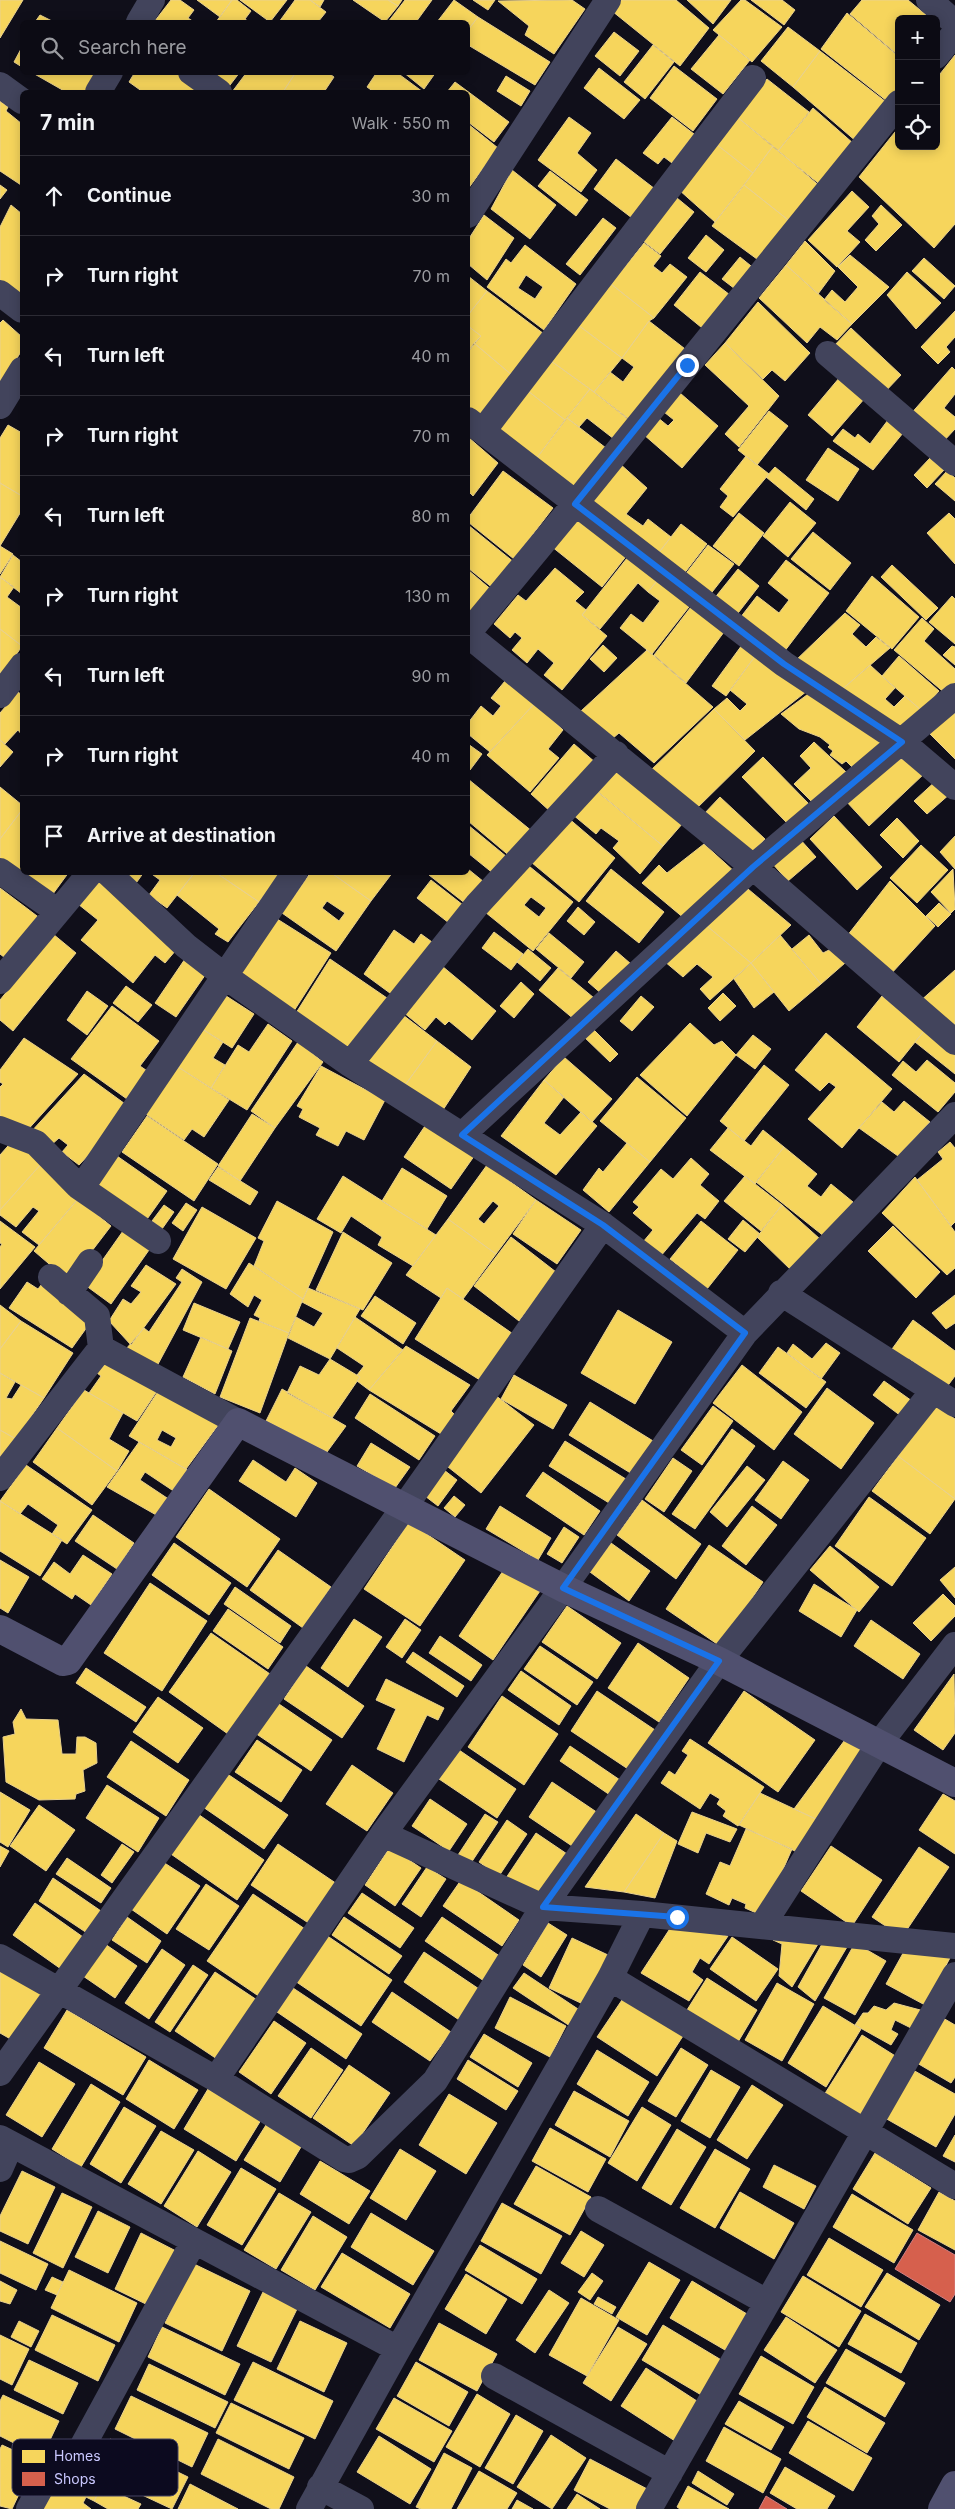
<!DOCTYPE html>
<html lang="en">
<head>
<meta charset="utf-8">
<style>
	:root { --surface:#0c0b14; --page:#15141d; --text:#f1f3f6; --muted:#9a9ba0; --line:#2c2b34 }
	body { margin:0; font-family:Inter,sans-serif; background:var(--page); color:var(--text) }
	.controls { position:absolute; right:15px; top:15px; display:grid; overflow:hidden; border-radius:8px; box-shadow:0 2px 12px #0003 }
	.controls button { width:45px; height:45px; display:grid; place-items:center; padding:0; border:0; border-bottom:1px solid var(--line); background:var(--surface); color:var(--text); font:25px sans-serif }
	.stop { position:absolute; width:15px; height:15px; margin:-11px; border:4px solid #1a73e8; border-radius:50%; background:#fff }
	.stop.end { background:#1a73e8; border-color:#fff; box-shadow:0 1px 5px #0008 }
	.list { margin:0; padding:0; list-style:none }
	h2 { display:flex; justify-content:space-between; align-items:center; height:65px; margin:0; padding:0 20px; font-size:21px }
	h2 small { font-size:16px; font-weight:400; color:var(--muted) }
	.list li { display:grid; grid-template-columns:32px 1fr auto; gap:15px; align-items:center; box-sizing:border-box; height:80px; padding:0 20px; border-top:1px solid var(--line) }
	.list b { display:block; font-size:19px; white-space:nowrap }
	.list em { font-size:16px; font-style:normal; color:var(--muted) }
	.icon { flex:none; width:28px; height:28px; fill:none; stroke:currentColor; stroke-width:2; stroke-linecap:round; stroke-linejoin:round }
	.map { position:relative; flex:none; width:955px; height:2509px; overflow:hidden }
	.search { position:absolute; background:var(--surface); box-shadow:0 2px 12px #0003; left:20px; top:20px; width:450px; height:55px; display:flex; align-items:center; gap:12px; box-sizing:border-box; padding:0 18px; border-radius:8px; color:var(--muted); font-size:19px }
	.panel { position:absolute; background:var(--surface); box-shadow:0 2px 12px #0003; left:20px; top:90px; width:450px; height:785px; border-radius:8px }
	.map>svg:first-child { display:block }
	.homes { fill:#f6d55c; stroke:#e9d18d; fill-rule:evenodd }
	.shops { fill:#d6604d; stroke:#d27f82 }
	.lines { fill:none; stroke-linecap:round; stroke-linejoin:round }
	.street { stroke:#42445c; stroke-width:26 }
	.secondary { stroke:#50506f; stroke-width:28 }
	.route { stroke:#1a73e8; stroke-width:6 }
	.key { fill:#0c0a1f; stroke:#454362; stroke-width:1 }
	.key-label { font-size:14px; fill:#cac8ff }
</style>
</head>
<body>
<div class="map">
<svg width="955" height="2509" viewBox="0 0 955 2509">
	<rect width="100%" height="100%" fill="#100f1a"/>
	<!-- homes -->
	<path class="homes" d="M0,0H23L0,38Z
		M171,0H180L194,10L188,18L194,22H154Z
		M197,0H232L220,17Z
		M232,0H237L251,11L245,19L249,22H216Z
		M240,0H287L270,22Z
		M295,0H310L326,12L318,22H279Z
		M310,0H324L320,7Z
		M353,0H388L398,6L385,22Z
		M388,0H402L398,6Z
		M405,0H432L416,22H388Z
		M454,0L478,17L468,30V22H437Z
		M473,0H495L488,10Z
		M572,0L585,9L554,54L525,35L529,26L498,1Z
		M620,0H676L709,28L680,66L612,11Z
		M687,0H731L713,24Z
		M741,0H745L782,27L752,62L713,30Z
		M751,0H782L795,10L784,25Z
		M862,0H908L931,19H899V56L850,14Z
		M847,13L899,57V86L887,101L821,49Z
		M40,15L54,22H35Z
		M478,17L550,62L535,85L468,45V30Z
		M788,27L820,51L793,87L761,61Z
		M614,32L639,51L620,76L595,56Z
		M719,35L750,60L723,94L691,69Z
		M653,45L674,62L645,99L624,82Z
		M22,47V67L14,62Z
		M820,51L886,102L857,142L793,87Z
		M955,55V224L934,248L859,177L899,127V146H936V79Z
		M674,66L717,99L693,131L650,98Z
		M599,68L640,100L624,119L584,88Z
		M31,72H102L91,92H66Z
		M135,72H180L209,92H143L129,82Z
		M204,72H240L227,89Z
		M247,72H296L283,92H232Z
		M296,72H327L334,77L324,92H283Z
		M377,72H396L423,92H374L367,87Z
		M403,72H436L424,89Z
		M506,76L530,91L521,106L497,91Z
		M767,79L809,112L778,151L736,116Z
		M455,82L509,122L494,142L468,122V92H447Z
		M0,101L8,107L6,111L22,124L21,185L0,171Z
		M813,108L854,144L822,186L778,151Z
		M736,116L773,146L753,173L716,144Z
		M569,117L591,133L577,153L597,170L581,192L538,160Z
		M672,117L694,134L672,163L664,157L658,164L643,153Z
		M468,124L498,148L468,189Z
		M716,144L753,173L715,222L678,189Z
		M773,146L823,189L792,223L744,185Z
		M616,159L655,189L632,218L594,189Z
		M512,170L556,205L530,239L491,209Z
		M550,171L588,200L576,216L538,186Z
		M0,185L7,190L0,199Z
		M744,185L792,223L761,262L712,226Z
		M852,191L869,207L847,231L860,242L837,267L808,240Z
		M677,198L694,212L660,254L643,241Z
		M11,205L22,214V297L0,280V227Z
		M881,205L902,225L876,251L865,240L879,224L872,216Z
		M484,215L514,238L487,280L468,264V240Z
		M603,218L616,228L580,275L566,264Z
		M706,235L724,250L706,272L688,258Z
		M805,241L835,271L818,294L786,265Z
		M644,243L661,256L653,266L662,273L670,264L687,277L654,318L611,284Z
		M525,245L576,284L544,330L487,287L506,259L511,263ZM526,275L543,287L535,299L518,288Z
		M850,255L889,287L852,324L824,300L832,290L845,302L858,287L838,267Z
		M740,257L756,270L739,292L722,279Z
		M924,258L955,286L944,299L912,271Z
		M786,265L852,324L837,340L820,327L807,343L759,298Z
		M700,272L734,298L707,332L674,305Z
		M907,272L941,303L916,329L887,295Z
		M468,276L487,291L468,315Z
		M611,284L654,318L649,321L622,358L578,325Z
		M487,291L548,337L513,376L474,343L481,336L468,326V315Z
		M758,302L810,353L785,381L772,370L763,379L725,343Z
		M955,311V337L946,347L950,352L938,364L921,347Z
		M3,320L22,337V350L0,386V323Z
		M649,321L689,352L634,423L594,392L610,372L623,382L634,367L622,358Z
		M578,325L622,358L594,392L551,361Z
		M468,326L481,336L468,352Z
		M851,328L901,375L882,395L832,348Z
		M474,343L513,376L480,417L468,408V352Z
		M725,343L779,396L739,447L725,434L749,406L705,365Z
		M551,361L590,389L565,420L528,391Z
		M952,367L955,370V394L944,408L955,417V429L942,443L909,416Z
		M840,377L865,398L832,436L808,415Z
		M590,389L629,420L614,439L587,418L579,427L567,418Z
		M528,391L565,420L536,459L496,431Z
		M680,393L718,426L682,468L643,434L657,417L668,426L674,420L664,412Z
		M769,411L788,426L757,465L738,450Z
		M567,418L606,448L574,489L536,459Z
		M888,420L903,433L873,470L833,441L843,429L855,438L858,434L870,444Z
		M8,425L22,433V496L0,483V438Z
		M468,437L498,463L473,496L468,491Z
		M828,448L859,469L838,501L806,480Z
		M746,456L769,474L733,517L720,507L728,496L720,489Z
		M930,458L944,470L927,488L914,475Z
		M619,463L647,488L626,514L643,526L648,519L671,537L657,555L588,505Z
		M775,467L814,499L806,510L766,477Z
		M503,471L553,508L514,559L468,522V518Z
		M947,471L955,478V501L935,484Z
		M0,483L22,496V510L0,546L13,554L0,574Z
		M790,502L816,523L788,557L763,536Z
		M579,510L631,550L602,587L551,546Z
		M739,513L764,533L739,566L713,546Z
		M949,513L955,519V564L927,533Z
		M681,524L707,544L683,575L657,555Z
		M468,525L515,563L494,589L468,568Z
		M813,532L851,563L830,590L791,559Z
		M708,545L734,564L709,596L684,576Z
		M631,553L660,577L648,592L638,583L600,629L582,615Z
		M13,555L22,562V594L0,577Z
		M786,560L829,593L784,652L740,618L757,596L779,613L789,600L768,583Z
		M892,565L938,608L926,620L881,577Z
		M555,568L584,592L575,601L586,610L582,615L607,636L562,690L544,675L554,663L538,649L527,663L512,650L522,638L515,632L510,638L494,624L518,595L526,601Z
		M738,569L759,586L735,617L713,600Z
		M468,570L494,592L468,625Z
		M872,576L919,617L892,649L846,611Z
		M0,577L14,587L7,597L22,608V646L0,629Z
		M660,577L692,603L652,654L620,628L631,614L643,623L660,601L648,592Z
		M952,596L955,599V644L929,622Z
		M694,603L727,628L686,683L654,655Z
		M845,613L860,625L852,634L866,647L876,637L890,648L839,692L793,663Z
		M922,618L934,629L924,641L955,669V684L946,694L894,650Z
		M0,629L22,646L0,679Z
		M603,645L617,658L604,672L590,659Z
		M742,645L756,655L726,696L712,686Z
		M952,646L955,647V665L943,655Z
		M647,650L713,707L654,763L619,733L612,739L581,711Z
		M756,655L807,691L745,740L714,709L727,698L740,711L747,704L730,690Z
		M899,656L939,691L922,711L882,676Z
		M870,665L895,688L885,699L894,707L905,696L922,711L898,735L839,692Z
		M505,681L535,703L490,752L468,734V723L481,706L493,716L501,706L491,698Z
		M815,689L884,743L853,768L846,761L842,764L830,755L833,751L828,747L830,745L820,737L799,729L781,714Z
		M18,692L22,695V735L18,730L5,744L0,740V713Z
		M535,703L563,730L548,749L559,758L530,792L487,755Z
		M714,709L755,751L694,811L648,773Z
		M951,710L955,714V759L929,733Z
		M0,740L13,752L0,767Z
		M814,742L846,772L812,802L794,784L811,768L800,756Z
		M468,744L482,754L470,770L468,767Z
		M574,744L596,763L552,813L531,794Z
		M763,757L809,804L788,824L742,777Z
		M911,758L925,773L869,826L845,800L893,760Z
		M616,768L683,823L663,846L597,791Z
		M468,779L533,832L512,858L468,821Z
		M938,779L951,793L927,814L914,801Z
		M0,787L22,805V810L0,839Z
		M594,789L663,846L640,874L613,848L619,841L601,828L596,834L572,814Z
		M720,797L765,839L749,857L703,815Z
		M22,810V869L19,875L0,862V839Z
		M834,816L882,867L857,890L810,839Z
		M567,817L615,858L579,902L531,862Z
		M897,818L919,841L903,858L880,835Z
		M468,825L507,857L494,874L468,853Z
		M955,836V869L940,852Z
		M799,838L816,857L788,881L771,862Z
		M704,844L736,873L685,919L642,883L659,865L667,873Z
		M921,845L948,870L917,903L890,878Z
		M524,862L573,902L533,951L485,912ZM531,897L546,908L539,917L524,905Z
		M22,869V872H69L50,898L19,875Z
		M468,869L484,882L466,904L429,875L431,872H468Z
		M611,869L664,912L639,943L586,901Z
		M953,869L955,909L951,913L931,892Z
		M119,872H144L134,886Z
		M149,872H195L167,908L149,895L160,880Z
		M195,872H215L259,902L228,942L215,934L219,929L177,895Z
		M215,872H276L279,875L259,902Z
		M311,872H330L371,901L336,951L282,913ZM327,901L345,913L339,921L322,908Z
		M330,872H393L371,901Z
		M100,877L182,943L165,963L155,955L133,983L81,940L98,920L78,904Z
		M431,880L463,905L449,923L417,898Z
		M890,881L935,926L890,975L847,936Z
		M0,888L41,919L9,961L0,954Z
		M748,889L791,925L751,963L707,926Z
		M939,903L951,914L938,927L926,916Z
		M578,907L595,922L584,935L567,921Z
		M274,917L331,953L292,1014L234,976Z
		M707,926L751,963L710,1000L700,989L713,977L697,964L683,977L664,961Z
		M394,930L414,944L421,934L432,942L394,996L364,974Z
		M494,932L523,954L511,970L482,948Z
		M549,933L584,962L571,978L536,949Z
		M53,934L76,953L13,1031L0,1020V1000Z
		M780,935L821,984L789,1011L751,963Z
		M809,935L823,953L833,948L845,963L821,984L792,949Z
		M528,949L551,968L540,981L517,962Z
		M616,951L631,964L603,995L588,982Z
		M187,956L208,971L176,1017L155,1003Z
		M330,959L387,998L353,1051L296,1013Z
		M751,963L774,992L754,1008L734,979Z
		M442,966L496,1011L472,1040L449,1021L445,1025L436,1017L425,1030L403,1012Z
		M558,968L594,998L575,1020L539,990Z
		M955,970V1031L918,1003Z
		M521,982L534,994L514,1018L500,1006Z
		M126,986L152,1005L138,1022L113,1003Z
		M87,991L108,1006L87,1035L67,1020Z
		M220,992L254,1014L232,1048L199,1027Z
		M723,993L736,1006L720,1021L708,1008Z
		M641,996L654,1007L632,1031L620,1021Z
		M882,996L924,1031L899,1062L857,1027Z
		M112,1006L159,1041L140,1066L153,1075L134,1104L71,1059Z
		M399,1012L437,1041L403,1088L362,1060Z
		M690,1023L714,1045L722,1041L736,1055L687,1116L640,1075Z
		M268,1024L292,1041L247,1110L211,1088L238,1045L249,1052Z
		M589,1025L618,1054L610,1062L581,1034Z
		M199,1027L223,1042L213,1058L225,1065L211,1088L175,1065Z
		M924,1031L955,1055V1074L915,1042Z
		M826,1033L892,1089L842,1148L808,1119L836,1087L829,1082L820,1091L795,1070Z
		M753,1035L771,1049L755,1069L736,1055Z
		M24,1038L78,1074L24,1134L0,1117V1087L3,1084L0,1082V1070Z
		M437,1041L471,1067L441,1113L403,1088Z
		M298,1042L323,1062L275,1128L251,1111Z
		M564,1057L612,1099L592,1122L544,1080Z
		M927,1060L955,1083V1092L938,1112L892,1075L903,1061L916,1072Z
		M175,1065L229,1100L204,1137L192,1129L184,1140L144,1113Z
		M764,1065L789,1085L744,1141L720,1121Z
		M321,1066L385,1100L364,1140L346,1131L338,1146L316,1135L320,1128L299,1117L303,1109L297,1106Z
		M84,1074L132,1109L79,1165L62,1152L68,1145L59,1138L50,1146L30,1133Z
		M637,1077L686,1118L650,1162L600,1121Z
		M544,1080L564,1097L544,1123L560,1135L581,1112L597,1126L556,1175L501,1136Z
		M904,1101L930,1122L898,1156L859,1128L882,1102L894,1112Z
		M252,1114L275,1128L240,1181L218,1166Z
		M147,1116L218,1164L194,1201L122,1152Z
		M429,1120L477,1152L451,1189L404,1157Z
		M728,1128L751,1146L763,1130L784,1147L755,1184L710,1150Z
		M15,1138L42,1163L0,1210V1155Z
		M950,1142L955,1148V1222L951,1226L917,1180L943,1159L938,1152Z
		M627,1143L650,1162L609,1212L583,1190L599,1168L603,1172Z
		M784,1147L817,1174L807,1186L821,1197L831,1184L853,1202L825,1237L756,1182Z
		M117,1156L167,1191L145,1222L95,1187Z
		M691,1158L709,1174L700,1185L719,1201L705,1219L697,1213L660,1257L643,1242L653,1230L633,1213L639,1207L633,1202L661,1169L673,1179Z
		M42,1163L82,1194L39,1245L22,1232L39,1211L33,1207L16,1227L0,1215V1210Z
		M487,1165L536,1200L496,1254L448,1219ZM493,1201L499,1206L484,1224L478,1219Z
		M218,1167L258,1192L250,1205L209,1180Z
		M402,1168L447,1196L427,1229L382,1201Z
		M343,1176L436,1235L413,1266L378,1245L382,1237L351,1216L341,1233L317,1219Z
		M745,1176L782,1205L761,1231L724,1201Z
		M915,1177L955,1232V1268L947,1275L882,1213Z
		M78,1199L111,1226L69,1281L34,1251Z
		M536,1200L581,1230L557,1264L513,1234Z
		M277,1201L333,1232L303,1299L254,1266L264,1241L258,1238Z
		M186,1203L197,1210L183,1231L172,1223Z
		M164,1205L174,1212L162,1229L152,1221Z
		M782,1205L820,1239L792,1271L757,1237Z
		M202,1207L256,1238L226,1289L173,1259Z
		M448,1219L496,1254L463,1299L447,1288L441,1298L406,1275Z
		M743,1220L760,1234L745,1252L728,1239Z
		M0,1221L35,1247L0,1289V1247L2,1244L0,1243Z
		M701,1221L738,1250L707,1289L670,1259Z
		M893,1226L940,1272L916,1298L868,1251Z
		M123,1231L149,1250L111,1304L85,1285Z
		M343,1232L392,1263L363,1310L316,1290Z
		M511,1237L556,1272L519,1321L474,1286Z
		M249,1263L303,1299L289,1333L259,1321L260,1318L254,1315L262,1300L254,1295L248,1307L230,1294Z
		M146,1265L176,1284L131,1345L109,1321L123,1299L131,1304L141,1292L131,1286Z
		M182,1269L202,1282L157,1366L126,1349L144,1328L149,1332L182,1282L176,1278Z
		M45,1280L95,1316L72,1348L9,1308L27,1282L38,1289Z
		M308,1288L360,1309L330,1359L288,1338L296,1317L314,1327L323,1313L302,1302Z
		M447,1288L516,1336L483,1382L415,1339Z
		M955,1295V1323L946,1329L932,1313Z
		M375,1296L416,1323L403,1344L361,1316Z
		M194,1303L240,1322L228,1349L183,1330Z
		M0,1305L21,1321L0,1349Z
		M618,1310L672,1342L635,1404L581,1373Z
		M355,1317L403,1350L369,1390L357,1381L360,1377L357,1375L364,1366L337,1348Z
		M250,1318L289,1333L260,1413L220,1397Z
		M913,1320L955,1351V1376L943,1392L939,1380L908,1358L902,1366L887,1356Z
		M21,1321L73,1353L44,1398L0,1373V1349Z
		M201,1337L232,1351L215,1394L183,1377Z
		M826,1343L840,1353L821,1379L787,1353L793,1344L812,1359Z
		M406,1346L470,1385L451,1411L455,1415L441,1434L369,1390Z
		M778,1347L826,1382L806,1408L759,1373Z
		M330,1359L360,1377L332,1418L287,1393L300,1366L319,1375Z
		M106,1363L157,1391L137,1421L89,1393L101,1376L97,1373Z
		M742,1365L802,1412L774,1450L713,1403Z
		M0,1373L15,1382L6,1398L12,1399L21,1385L44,1398L16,1439L0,1430Z
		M514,1375L567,1405L553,1429L501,1399Z
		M884,1381L912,1401L901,1416L873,1395Z
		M827,1388L874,1423L841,1469L794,1434Z
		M282,1389L346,1426L327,1452L266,1421Z
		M84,1390L123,1413L109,1439L129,1451L117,1471L57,1428Z
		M159,1390L219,1424L186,1469L129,1436ZM162,1430L176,1438L171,1447L157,1440Z
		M370,1394L435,1436L419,1460L355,1418Z
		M495,1395L534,1425L481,1493L443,1463Z
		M590,1402L658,1444L637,1477L569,1435Z
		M713,1406L733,1421L702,1465L681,1450Z
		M936,1406L955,1419V1499L898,1456Z
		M57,1428L117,1471L92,1505L33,1462Z
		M732,1429L755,1446L695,1529L672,1514Z
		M0,1430L16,1439L0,1460Z
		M565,1441L629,1481L614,1506L549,1466Z
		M139,1442L191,1472L175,1492L145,1472L140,1480L170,1500L158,1516L107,1487Z
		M371,1443L410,1467L395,1488L357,1466Z
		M898,1456L955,1499L930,1534L872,1491Z
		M673,1458L692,1471L664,1512L645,1499Z
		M253,1460L286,1482L295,1468L317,1483L296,1517L239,1481Z
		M783,1461L809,1480L781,1519L755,1500Z
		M26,1465L92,1510L67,1544L52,1534L58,1525L28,1504L20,1514L0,1501Z
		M747,1466L765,1480L727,1527L710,1512Z
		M444,1470L457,1480L438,1506L425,1496Z
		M543,1472L600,1511L584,1535L526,1496Z
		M209,1489L280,1539L247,1587L176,1537Z
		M454,1496L465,1505L455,1517L444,1508Z
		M869,1497L926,1538L892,1586L835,1546Z
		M642,1500L701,1544L676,1579L617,1535Z
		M0,1501L62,1540L40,1576L0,1551Z
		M500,1506L551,1538L538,1560L486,1529Z
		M752,1506L777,1525L746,1565L722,1546Z
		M93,1515L134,1543L117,1569L75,1541Z
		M409,1522L465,1560L420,1626L364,1589Z
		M564,1527L579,1537L562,1563L547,1554Z
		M174,1543L231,1583L209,1615L152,1575Z
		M611,1543L650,1571L629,1601L590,1572Z
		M709,1545L763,1582L720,1646L666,1609Z
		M830,1546L879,1587L859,1612L810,1570Z
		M278,1550L331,1587L303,1628L250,1590Z
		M83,1555L112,1574L91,1605L75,1594L72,1599L42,1579L54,1562L70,1574Z
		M0,1560L29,1577L8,1613L0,1608Z
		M955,1567V1598L940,1580Z
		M505,1568L540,1591L493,1660L459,1636Z
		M150,1583L207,1621L162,1691L104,1653Z
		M814,1584L857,1610L841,1637L799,1611Z
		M235,1587L291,1626L280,1643L224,1604Z
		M943,1594L955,1606V1616L931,1641L913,1623Z
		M567,1606L621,1643L597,1679L542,1642Z
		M228,1609L283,1647L268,1669L213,1631Z
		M354,1619L382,1637L348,1687L321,1668Z
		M405,1619L421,1630L402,1658L386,1647Z
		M871,1620L920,1654L903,1679L854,1646Z
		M211,1633L270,1674L228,1734L169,1692Z
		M440,1636L482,1665L471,1681L429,1653Z
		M638,1643L689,1678L659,1722L608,1688Z
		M540,1646L593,1682L577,1705L524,1669Z
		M413,1652L464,1686L457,1697L406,1662Z
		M306,1666L364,1706L342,1738L284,1699Z
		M86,1668L146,1707L136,1722L76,1683Z
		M521,1671L571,1706L559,1725L508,1690Z
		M954,1674L955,1733L943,1750L914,1730Z
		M386,1679L444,1708L438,1720L427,1715L404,1762L377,1749L396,1709L376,1700Z
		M597,1691L658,1732L631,1771L571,1731Z
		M744,1691L815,1740L778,1792L708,1743Z
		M502,1696L558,1734L524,1785L468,1747Z
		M158,1697L203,1728L178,1763L133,1732Z
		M276,1702L332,1740L311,1771L255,1733Z
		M21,1709L26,1719L58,1720L62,1754H76L77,1737H85L96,1743L97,1763L83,1770L85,1791L76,1794L75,1799L39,1800L6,1782L3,1737L15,1734L13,1722Z
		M847,1737L871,1751L818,1820L794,1809Z
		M690,1739L764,1787L738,1826L723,1816L726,1811L717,1804L720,1799L710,1793L700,1809L661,1783L669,1771L675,1775L688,1755L682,1751Z
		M257,1740L302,1770L281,1802L235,1772Z
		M131,1741L189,1780L166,1816L107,1777Z
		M570,1746L620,1780L610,1795L560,1761Z
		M459,1750L516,1789L497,1818L439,1779Z
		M352,1765L393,1793L367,1831L326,1804Z
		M226,1773L288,1815L264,1849L203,1807Z
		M552,1782L598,1813L575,1848L529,1817Z
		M107,1785L159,1818L138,1852L86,1818Z
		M0,1792L30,1810L8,1847L0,1842Z
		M760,1793L818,1820L797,1852L739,1825Z
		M943,1794L955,1801V1854L919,1830Z
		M430,1799L467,1824L449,1851L412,1826Z
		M39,1805L75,1830L46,1871L10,1846Z
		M195,1812L264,1860L237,1900L168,1852Z
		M692,1812L737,1829L730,1842L706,1833L698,1853L678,1844Z
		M485,1814L498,1822L471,1863L458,1855Z
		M636,1814L664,1833L624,1892L585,1887Z
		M507,1820L527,1834L499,1876L479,1862Z
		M746,1829L792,1849L763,1916L745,1908L746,1904L732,1898L729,1905L706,1894L720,1862L730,1866Z
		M536,1833L570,1856L539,1901L506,1878Z
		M664,1833L677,1841L655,1898L624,1892Z
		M122,1844L134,1852L112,1883L101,1875Z
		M278,1844L340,1886L313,1926L251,1885Z
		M0,1846L9,1851L0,1867Z
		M831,1846L882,1880L852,1926L801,1891Z
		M390,1847L421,1868L395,1906L365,1885Z
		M919,1847L949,1867L902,1937L872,1917Z
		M67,1858L111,1888L101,1903L56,1874Z
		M163,1862L200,1886L167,1934L131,1909Z
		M427,1867L446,1879L421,1917L402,1904Z
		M53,1878L101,1911L87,1933L39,1901Z
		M461,1880L519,1920L502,1946L443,1906Z
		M206,1884L239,1906L209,1950L176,1929Z
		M362,1893L414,1928L400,1948L348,1913Z
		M253,1894L305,1929L260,1997L207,1961Z
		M35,1903L83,1937L61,1969L13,1935Z
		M127,1917L161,1941L147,1963L112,1940Z
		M344,1917L402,1956L389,1974L332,1935Z
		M442,1917L504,1959L487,1983L425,1941Z
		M548,1923L567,1935L541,1977L523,1965Z
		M671,1927L728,1936L709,1964L700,1958L692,1972L703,1980L689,2001L641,1973Z
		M326,1935L392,1980L361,2026L295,1981Z
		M732,1937L778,1969L756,2001L710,1969Z
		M572,1938L608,1955L585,2005L549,1988Z
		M773,1940L818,1944L792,1987L779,1976L782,1944Z
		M855,1943L886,1961L855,2015L824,1998Z
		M105,1944L137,1966L115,1998L83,1976Z
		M822,1944L847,1947L815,2001L798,1987Z
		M907,1946L951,1956L925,2005L886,1984Z
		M162,1949L185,1965L149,2019L125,2003Z
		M424,1952L485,1993L465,2024L404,1982Z
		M0,1964L45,1991L14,2041L0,2033Z
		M193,1965L208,1975L170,2032L155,2022Z
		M215,1972L260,2002L220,2061L175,2031Z
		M524,1973L581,2011L570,2026L513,1988Z
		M707,1978L757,2010L738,2042L687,2010Z
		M777,1983L814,2004L782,2061L745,2040Z
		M293,1988L362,2034L346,2059L277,2012Z
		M392,1992L451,2032L430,2061L372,2022Z
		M510,1997L566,2026L550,2057L495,2028Z
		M624,1997L683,2036L657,2076L597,2037Z
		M894,2003L924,2011L911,2028L895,2020L891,2030L898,2034L891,2045L855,2025L863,2013H868L874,2006L886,2010Z
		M823,2006L861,2029L826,2087L788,2063Z
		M67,2010L146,2057L123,2095L44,2048Z
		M943,2018L955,2025V2077L951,2083L917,2063Z
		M274,2021L306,2043L271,2094L239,2072Z
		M484,2034L532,2063L518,2087L470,2057Z
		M862,2035L897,2057L859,2117L824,2095Z
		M311,2048L343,2070L311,2118L278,2096Z
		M681,2048L708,2065L676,2117L648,2101Z
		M597,2050L649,2082L628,2116L577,2084Z
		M149,2060L198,2090L174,2129L126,2099Z
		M468,2060L518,2091L506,2110L457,2079Z
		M39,2062L75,2084L42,2137L6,2115Z
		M349,2065L390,2093L354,2146L313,2118Z
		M711,2070L740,2087L710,2138L681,2121Z
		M913,2070L955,2094V2114L936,2147L885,2118Z
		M91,2084L120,2102L81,2167L52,2149Z
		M752,2085L783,2105L747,2159L717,2140Z
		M208,2089L261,2120L236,2161L184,2129Z
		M574,2091L629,2121L610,2157L555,2125Z
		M449,2094L497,2123L466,2174L419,2145Z
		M124,2107L156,2126L121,2183L90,2164Z
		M642,2107L671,2125L637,2181L608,2163Z
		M266,2125L301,2147L280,2182L244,2160Z
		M550,2128L606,2159L588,2192L532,2161Z
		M677,2129L706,2147L671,2205L642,2188Z
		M161,2131L194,2150L161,2204L128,2184Z
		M955,2135V2162L943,2156Z
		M400,2149L436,2171L406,2220L370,2198Z
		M715,2149L750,2169L715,2228L680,2208Z
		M198,2151L231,2172L197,2227L164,2206Z
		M875,2153L931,2188L908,2224L853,2189Z
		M320,2161L370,2191L349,2224L300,2194Z
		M774,2165L816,2186L804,2209L763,2187Z
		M536,2166L591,2197L570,2235L514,2204Z
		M241,2168L276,2189L242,2245L207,2225Z
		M22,2171L55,2187L28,2244L0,2231V2216Z
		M740,2192L794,2223L774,2259L720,2228Z
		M939,2192L955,2201V2250L918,2230Z
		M62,2193L92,2207L63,2268L33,2253Z
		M279,2193L311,2212L276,2269L244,2250Z
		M852,2194L913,2230L894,2263L833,2227Z
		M502,2203L562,2236L541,2274L481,2241Z
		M98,2211L130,2227L108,2273L75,2257Z
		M371,2213L434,2251L413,2285L351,2247Z
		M313,2216L347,2237L315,2290L281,2270Z
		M581,2231L604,2245L584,2277L561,2263Z
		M141,2233L176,2251L150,2306L115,2289Z
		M829,2238L883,2270L861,2307L807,2275Z
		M0,2241L48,2264L36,2290L0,2273Z
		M480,2245L537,2279L522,2304L465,2270Z
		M342,2253L410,2294L390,2328L321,2287Z
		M649,2262L680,2280L647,2335L616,2317Z
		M194,2264L250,2291L222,2351L165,2323Z
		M69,2270L137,2303L119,2342L51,2308Z
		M592,2273L603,2281L590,2300L578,2292Z
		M887,2273L940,2305L919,2340L865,2307Z
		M466,2274L507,2299L486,2334L445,2309Z
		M803,2276L861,2311L839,2347L781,2312Z
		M52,2277L63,2282L57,2295L45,2290Z
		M0,2281L17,2290L10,2304L0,2301Z
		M692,2281L747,2314L725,2350L670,2318Z
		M549,2290L569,2303L535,2353L516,2340Z
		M263,2292L297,2309L271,2362L237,2346Z
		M598,2297L616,2307L612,2314L594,2304Z
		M581,2298L619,2320L587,2376L549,2355Z
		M865,2314L917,2343L901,2373L848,2344Z
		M52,2315L115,2345L98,2381L35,2350Z
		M786,2317L837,2350L815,2383L764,2350Z
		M19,2321L39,2331L31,2347L11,2337Z
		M300,2321L347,2343L324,2392L277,2369Z
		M439,2323L497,2354L477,2391L419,2360Z
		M663,2325L723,2361L703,2396L642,2360Z
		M162,2327L240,2364L225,2395L148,2357Z
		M618,2327L647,2344L611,2401L583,2383Z
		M0,2335L29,2349L12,2385L0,2379Z
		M846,2349L905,2383L885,2417L826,2383Z
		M761,2356L814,2387L793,2424L739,2394Z
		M29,2360L78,2383L63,2414L14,2390Z
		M253,2362L333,2401L315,2439L234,2400Z
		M416,2362L468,2392L449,2426L397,2396Z
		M149,2364L228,2402L215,2428L137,2390Z
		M646,2368L700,2403L675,2441L621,2406Z
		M825,2387L885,2423L867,2453L807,2417Z
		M477,2394L510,2414L480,2467L446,2447Z
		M3,2395L59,2421L42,2457L0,2436V2401Z
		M131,2396L208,2433L192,2467L115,2429Z
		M394,2398L452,2431L434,2462L376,2429Z
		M739,2401L784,2427L771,2450L725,2424Z
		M231,2403L304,2438L289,2469L216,2433Z
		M516,2415L543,2431L513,2484L485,2468Z
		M808,2421L872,2458L853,2491L789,2453Z
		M724,2427L781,2459L763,2493L706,2461Z
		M551,2435L586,2458L552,2509L517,2487Z
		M379,2436L431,2469L410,2504L357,2472Z
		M110,2439L188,2477L172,2509L93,2472Z
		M218,2439L294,2477L279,2509H271L201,2474Z
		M2,2445L35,2460L12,2509L0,2506V2449Z
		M444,2453L472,2468L451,2509H421L416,2507Z
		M590,2459L651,2491L642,2509H610L574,2490Z
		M61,2465L102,2486L94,2501L86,2497L83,2503L91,2509H39Z
		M785,2467L835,2496L827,2509H797L770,2493Z
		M479,2471L517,2493L507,2509H457Z
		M698,2471L734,2494L727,2505L692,2483Z
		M190,2484L238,2509H178Z
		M102,2486L141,2504L138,2509H108L94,2501Z
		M688,2486L729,2509H680L677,2507Z
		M577,2494L600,2509H567Z
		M517,2500L533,2509H512Z"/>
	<!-- shops -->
	<path class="shops" d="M917,2233L955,2255V2294L950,2302L895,2269Z
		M766,2496L787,2509H759Z"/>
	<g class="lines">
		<!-- street -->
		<path class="street" d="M929,0L955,23
			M139,22L152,0
			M936,56L955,33
			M191,72L219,92
			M0,85L22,101
			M98,92L110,72
			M468,215L608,0
			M0,293L22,310
			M828,354L955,463
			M0,406L22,370
			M468,420L784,664L902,742L955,787
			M483,431L753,78
			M468,633L575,504L899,103
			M468,635L753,867L955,1042
			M0,695L22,666
			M0,871L57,911
			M107,872L186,946L226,977L350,1064L603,1225L745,1333
			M0,981L91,872
			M350,1064L477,905L616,754
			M0,1129L36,1143L78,1186L158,1241
			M462,1135L753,867L955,696
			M82,1187L295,872
			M69,1293L90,1262
			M781,1293L955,1404
			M101,1348L238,1422
			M0,1478L101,1348L97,1316L51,1277
			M383,1834L543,1907L642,1914L955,1946
			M762,1926L879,1744L955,1645
			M0,1957L216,2079L344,2159L349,2160L358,2156L435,2081L543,1907L719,1661L933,1391
			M610,1978L955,2186
			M0,2073L405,1506L603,1225
			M216,2079L383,1834L563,1588L745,1333L955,1115
			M0,2138L398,2349
			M0,2169L11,2144
			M598,2209L767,2302
			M494,2376L670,2473
			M320,2487L361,2509
			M29,2509L57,2458L63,2454H76L81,2449L194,2241
			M309,2509L398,2349L610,1978L642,1914
			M649,2509L955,1975"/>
		<!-- secondary -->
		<path class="secondary" d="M0,1629L63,1662L68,1661L238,1422L563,1588L719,1661L955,1783
			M942,2509L955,2485"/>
	</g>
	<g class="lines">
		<!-- route -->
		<path class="route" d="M677,1917L543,1907L719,1661L563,1588L745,1333L603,1225L462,1135L753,867L902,742L784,664L575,504L687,365"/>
	</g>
	<!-- legend -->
	<rect x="12" y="2439" width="166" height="57" rx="8" class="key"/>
	<rect x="22" y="2450" width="23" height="13" fill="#f6d55c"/>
	<rect x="22" y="2472" width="23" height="14" fill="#d6604d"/>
	<g class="key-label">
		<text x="54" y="2461">Homes</text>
		<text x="54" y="2484">Shops</text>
	</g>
</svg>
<div class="controls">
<button>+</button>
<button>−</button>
<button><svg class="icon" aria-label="locate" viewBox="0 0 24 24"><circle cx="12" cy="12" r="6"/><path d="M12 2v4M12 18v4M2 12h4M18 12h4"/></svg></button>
</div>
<div class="stop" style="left:677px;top:1917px"></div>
<div class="stop end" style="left:687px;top:365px"></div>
<div class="search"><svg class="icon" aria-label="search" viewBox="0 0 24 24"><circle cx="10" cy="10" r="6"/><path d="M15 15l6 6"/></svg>Search here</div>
<section class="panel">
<h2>7 min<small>Walk · 550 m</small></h2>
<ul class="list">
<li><svg class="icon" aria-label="ahead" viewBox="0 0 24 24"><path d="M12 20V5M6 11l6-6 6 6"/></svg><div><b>Continue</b></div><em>30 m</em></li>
<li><svg class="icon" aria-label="right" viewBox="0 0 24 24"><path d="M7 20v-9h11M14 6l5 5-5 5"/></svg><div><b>Turn right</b></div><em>70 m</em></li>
<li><svg class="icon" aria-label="left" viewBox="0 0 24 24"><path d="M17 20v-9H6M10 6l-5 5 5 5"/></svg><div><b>Turn left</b></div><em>40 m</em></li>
<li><svg class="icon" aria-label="right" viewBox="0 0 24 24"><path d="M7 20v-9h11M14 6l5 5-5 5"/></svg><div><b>Turn right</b></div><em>70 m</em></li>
<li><svg class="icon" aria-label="left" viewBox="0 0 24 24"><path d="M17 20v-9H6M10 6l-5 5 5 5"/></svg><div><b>Turn left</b></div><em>80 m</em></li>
<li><svg class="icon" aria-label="right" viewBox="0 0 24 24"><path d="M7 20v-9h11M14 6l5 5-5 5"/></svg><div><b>Turn right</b></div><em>130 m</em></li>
<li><svg class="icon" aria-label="left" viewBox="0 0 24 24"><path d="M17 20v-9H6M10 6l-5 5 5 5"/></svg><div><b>Turn left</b></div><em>90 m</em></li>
<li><svg class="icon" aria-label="right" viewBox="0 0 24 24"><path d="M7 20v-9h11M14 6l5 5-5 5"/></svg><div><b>Turn right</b></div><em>40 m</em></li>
<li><svg class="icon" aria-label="arrive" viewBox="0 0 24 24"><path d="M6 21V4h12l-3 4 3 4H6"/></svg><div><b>Arrive at destination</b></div></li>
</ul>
</section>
</div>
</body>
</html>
